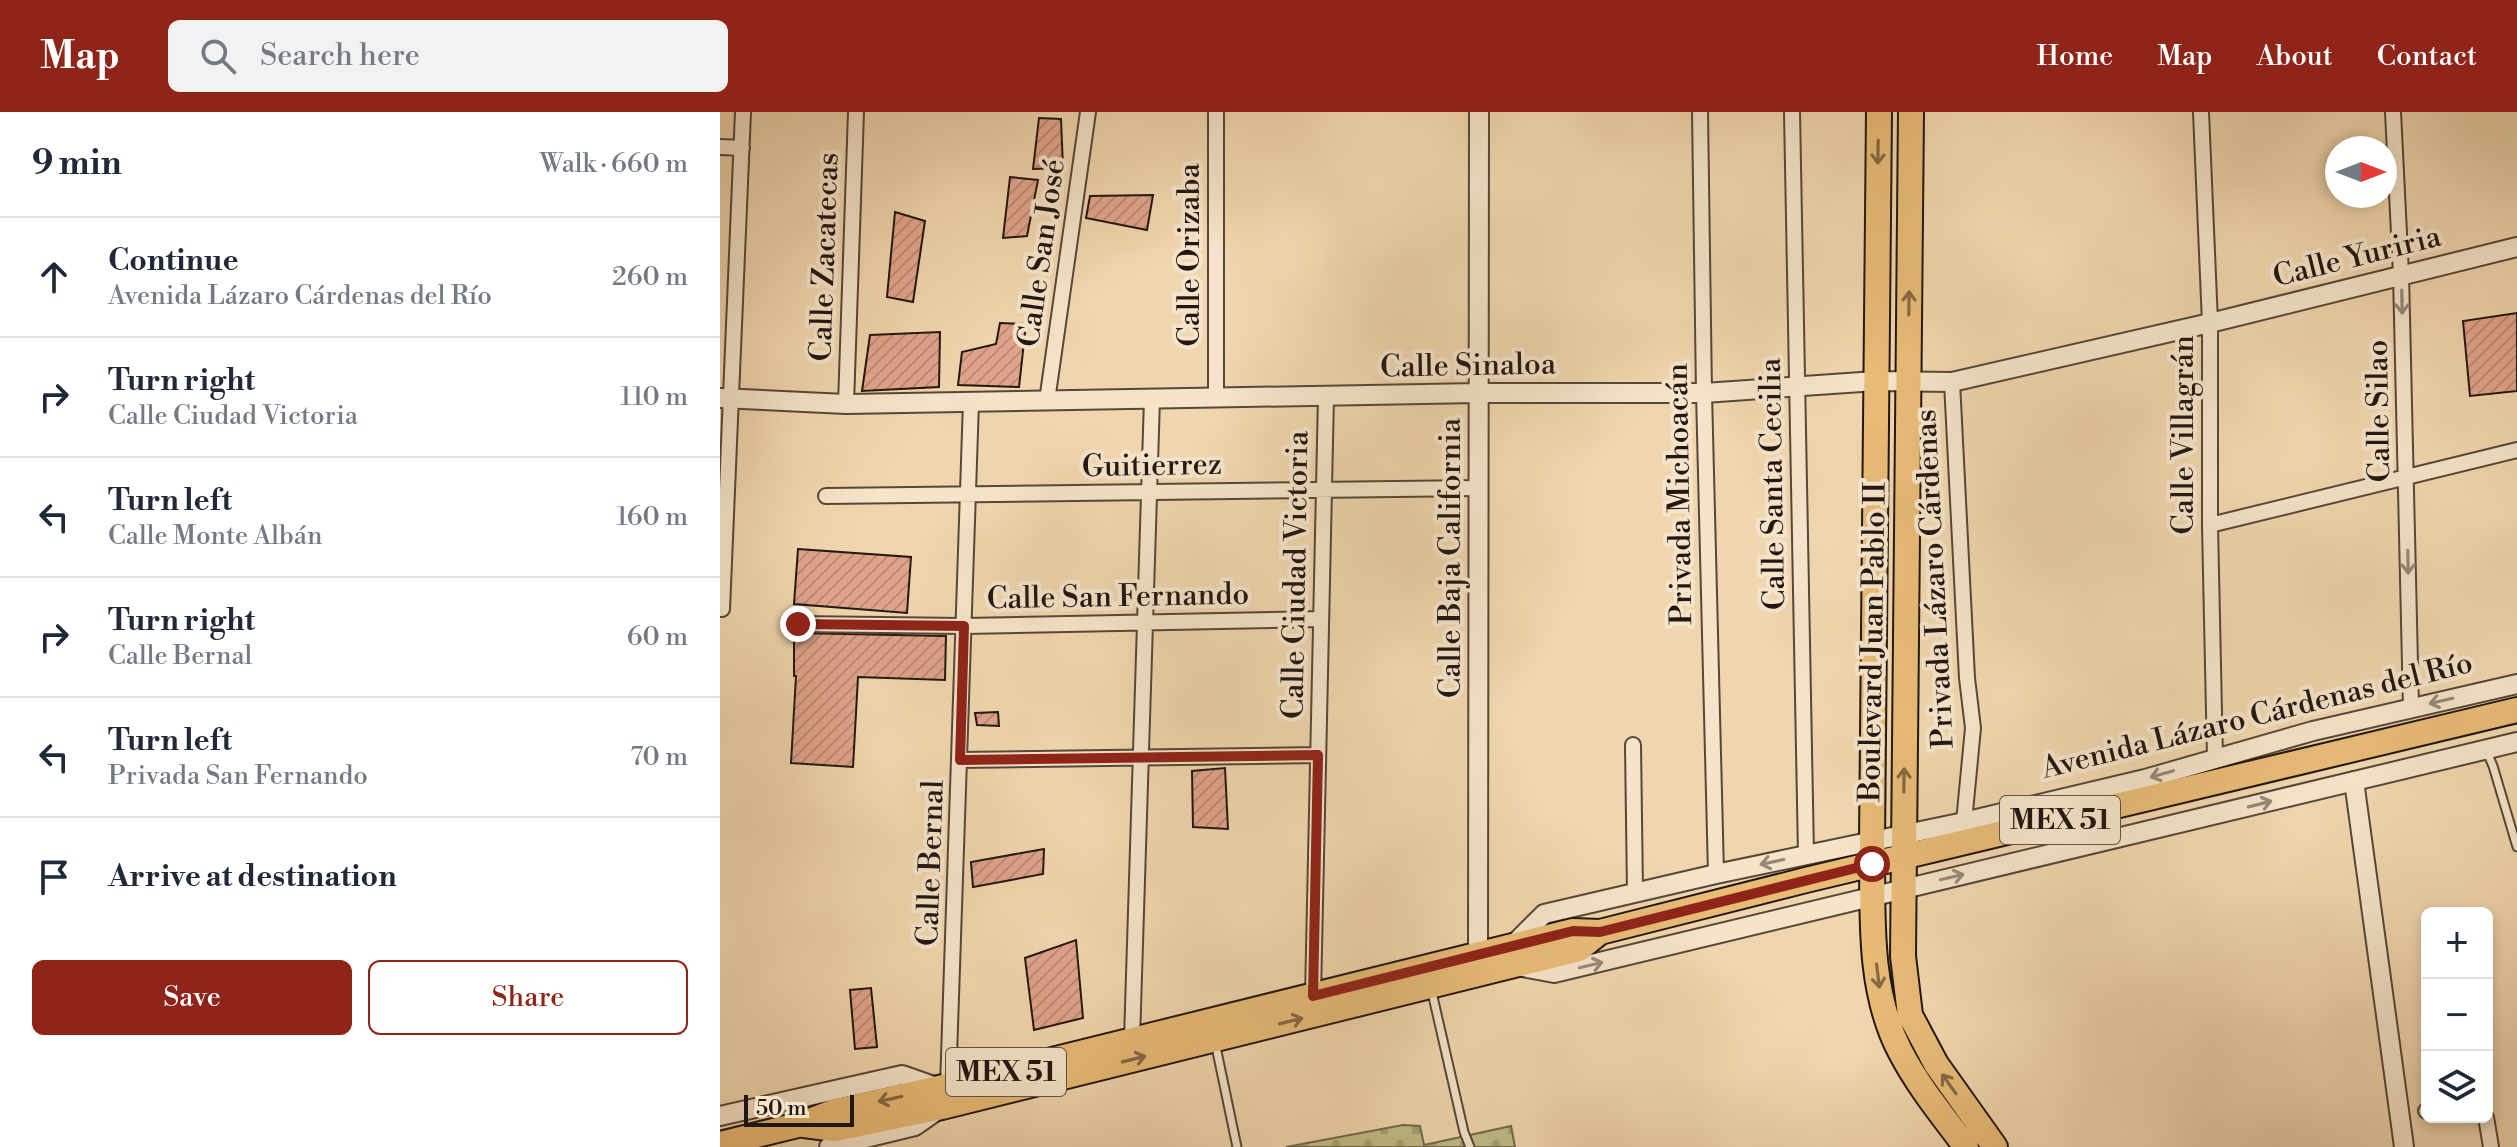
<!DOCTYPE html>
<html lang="en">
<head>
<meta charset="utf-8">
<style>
	:root { --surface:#fff; --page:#f2f2f3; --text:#1f2937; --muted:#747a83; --line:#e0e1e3; --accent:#8f2418 }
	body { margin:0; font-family:"Libre Bodoni",serif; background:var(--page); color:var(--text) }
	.controls { position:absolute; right:24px; bottom:24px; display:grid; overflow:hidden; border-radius:12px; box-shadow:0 4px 12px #0003 }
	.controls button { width:72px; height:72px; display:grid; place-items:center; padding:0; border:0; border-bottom:2px solid var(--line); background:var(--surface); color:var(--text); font:40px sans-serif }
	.compass { position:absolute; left:1605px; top:24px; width:72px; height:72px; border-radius:50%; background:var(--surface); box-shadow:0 4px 12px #0003; rotate:90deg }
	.scale { position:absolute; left:24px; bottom:20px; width:110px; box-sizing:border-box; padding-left:8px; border:4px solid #221711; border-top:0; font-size:22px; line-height:28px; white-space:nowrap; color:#221711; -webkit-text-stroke:6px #f5e4ca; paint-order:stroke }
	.stop { position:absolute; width:24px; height:24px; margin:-18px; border:6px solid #8f2418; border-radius:50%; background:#fff }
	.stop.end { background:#8f2418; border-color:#fff; box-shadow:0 2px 8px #0008 }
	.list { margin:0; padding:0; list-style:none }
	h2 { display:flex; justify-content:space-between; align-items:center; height:104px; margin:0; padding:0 32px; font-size:34px }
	h2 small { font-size:26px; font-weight:400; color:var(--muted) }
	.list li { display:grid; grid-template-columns:52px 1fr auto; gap:24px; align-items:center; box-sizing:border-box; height:120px; padding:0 32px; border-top:2px solid var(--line) }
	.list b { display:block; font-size:30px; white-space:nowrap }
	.list p { margin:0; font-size:26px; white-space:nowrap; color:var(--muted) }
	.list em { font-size:26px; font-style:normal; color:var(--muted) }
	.actions { display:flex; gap:16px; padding:24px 32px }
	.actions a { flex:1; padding:18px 0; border:2px solid var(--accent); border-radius:12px; text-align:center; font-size:28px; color:var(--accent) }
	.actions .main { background:var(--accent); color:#fff }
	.icon { flex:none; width:44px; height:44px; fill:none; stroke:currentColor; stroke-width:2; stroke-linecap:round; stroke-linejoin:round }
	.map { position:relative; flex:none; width:1797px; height:1035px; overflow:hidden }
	header { display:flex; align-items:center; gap:48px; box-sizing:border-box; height:112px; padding:0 40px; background:var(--accent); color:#fff }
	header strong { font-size:38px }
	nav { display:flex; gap:44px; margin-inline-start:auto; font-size:28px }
	.search { width:560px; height:72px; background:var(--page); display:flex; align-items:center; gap:20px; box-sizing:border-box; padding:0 28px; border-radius:12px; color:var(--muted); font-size:30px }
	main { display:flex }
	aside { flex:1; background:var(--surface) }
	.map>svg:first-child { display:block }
	.cemetery { fill:url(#cemetery-stones); stroke:#706a4c; stroke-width:2 }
	.building { fill:url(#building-hatch); stroke:#221711; stroke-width:2 }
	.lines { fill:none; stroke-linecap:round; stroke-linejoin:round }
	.service-casing { stroke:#564738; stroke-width:11 }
	.minor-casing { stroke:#564738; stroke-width:18 }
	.tertiary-casing { stroke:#564738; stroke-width:22 }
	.primary-casing { stroke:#221711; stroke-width:28 }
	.service { stroke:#f5e4ca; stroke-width:7 }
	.minor { stroke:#f5e4ca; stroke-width:14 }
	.tertiary { stroke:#f5e4ca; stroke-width:18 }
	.primary { stroke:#e8bb77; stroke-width:24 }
	.oneway { stroke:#856944 }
	.oneway2 { stroke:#968877 }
	.route { stroke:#8f2418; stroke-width:10 }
	.labels { text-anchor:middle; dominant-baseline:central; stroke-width:8; stroke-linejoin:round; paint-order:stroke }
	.shield { fill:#f5e4ca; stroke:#615448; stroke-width:2 }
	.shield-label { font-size:28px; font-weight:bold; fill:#221711 }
	.street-label { font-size:30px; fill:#221711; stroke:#f5e4ca }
</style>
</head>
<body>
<header>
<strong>Map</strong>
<div class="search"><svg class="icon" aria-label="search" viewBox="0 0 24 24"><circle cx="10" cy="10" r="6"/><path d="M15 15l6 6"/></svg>Search here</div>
<nav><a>Home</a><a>Map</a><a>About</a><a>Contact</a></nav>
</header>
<main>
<aside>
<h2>9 min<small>Walk · 660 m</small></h2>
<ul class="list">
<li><svg class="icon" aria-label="ahead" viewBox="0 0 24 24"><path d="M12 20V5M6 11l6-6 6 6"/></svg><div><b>Continue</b><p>Avenida Lázaro Cárdenas del Río</p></div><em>260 m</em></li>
<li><svg class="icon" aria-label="right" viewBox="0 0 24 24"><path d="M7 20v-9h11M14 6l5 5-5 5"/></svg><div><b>Turn right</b><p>Calle Ciudad Victoria</p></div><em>110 m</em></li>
<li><svg class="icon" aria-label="left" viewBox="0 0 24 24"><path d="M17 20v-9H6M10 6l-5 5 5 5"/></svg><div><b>Turn left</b><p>Calle Monte Albán</p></div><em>160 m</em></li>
<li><svg class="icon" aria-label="right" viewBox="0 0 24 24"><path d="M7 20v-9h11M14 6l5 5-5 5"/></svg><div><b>Turn right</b><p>Calle Bernal</p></div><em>60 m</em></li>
<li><svg class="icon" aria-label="left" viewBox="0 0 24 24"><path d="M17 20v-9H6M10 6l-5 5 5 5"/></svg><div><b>Turn left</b><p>Privada San Fernando</p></div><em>70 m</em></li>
<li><svg class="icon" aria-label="arrive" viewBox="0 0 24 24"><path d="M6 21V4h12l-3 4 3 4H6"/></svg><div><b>Arrive at destination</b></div></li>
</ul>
<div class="actions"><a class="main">Save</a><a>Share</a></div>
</aside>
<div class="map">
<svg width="1797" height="1035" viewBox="0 0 1797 1035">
	<defs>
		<pattern id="cemetery-stones" width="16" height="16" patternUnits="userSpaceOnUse" patternTransform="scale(2)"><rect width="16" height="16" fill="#bfbc86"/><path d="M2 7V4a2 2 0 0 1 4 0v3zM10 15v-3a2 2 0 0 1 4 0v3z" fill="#a4a173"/></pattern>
		<pattern id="building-hatch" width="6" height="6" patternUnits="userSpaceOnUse" patternTransform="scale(2)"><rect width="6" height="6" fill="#e0a48b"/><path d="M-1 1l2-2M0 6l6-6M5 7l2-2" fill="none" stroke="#c08c77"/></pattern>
	</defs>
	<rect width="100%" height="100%" fill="#f0d6ae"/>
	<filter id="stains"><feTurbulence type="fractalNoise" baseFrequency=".0025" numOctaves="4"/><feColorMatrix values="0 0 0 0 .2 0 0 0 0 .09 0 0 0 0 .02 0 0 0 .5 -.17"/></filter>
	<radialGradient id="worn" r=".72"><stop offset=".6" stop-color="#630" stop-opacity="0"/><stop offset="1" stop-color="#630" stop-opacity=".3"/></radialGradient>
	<!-- cemetery -->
	<path class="cemetery" d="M683,1013L700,1014L704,1033L791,1014L795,1035H566Z"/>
	<!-- building -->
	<path class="building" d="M319,6L341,7L343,56L313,57Z
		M290,65L318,68L307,124L283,126Z
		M433,83L427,118L366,106L370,84Z
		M175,100L205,109L193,190L167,185Z
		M1797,201V279L1750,284L1743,209Z
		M280,211L306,212L299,275L238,273L242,240L276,232Z
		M220,220L219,275L142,279L150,223Z
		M78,437L191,445L187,501L74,492Z
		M74,521L226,524L225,568L138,565L133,655L71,651L76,564H74Z
		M278,600L279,614L257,613L255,601Z
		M505,656L508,717L473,715L472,659Z
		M324,737L323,762L253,775L251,750Z
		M356,828L363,906L314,918L305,846Z
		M151,876L157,935L135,937L130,878Z"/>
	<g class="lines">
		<!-- service casing -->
		<g class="service-casing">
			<path id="service" d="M1766,638L1773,654L1797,735
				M711,876L744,1020L750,1035
				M495,930L517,1035"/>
		</g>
		<!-- minor casing -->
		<g class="minor-casing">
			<path id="minor" d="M496,0V285
				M980,0L984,281L996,762
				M1072,0L1086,743
				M1481,0L1490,211V413L1495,647
				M1673,0L1681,162L1691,596
				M0,35L22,36
				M1232,270L1247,566L1253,616L1244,710
				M327,289L368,0
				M126,292L136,0
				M106,384L759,376
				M1490,413L1797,338
				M0,497H2L23,0
				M78,512L244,514L601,507
				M913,633L915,780
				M240,648L598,643
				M593,884L606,284
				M412,928L432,287
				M228,974L251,290
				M1706,999H1707
				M1766,1005L1771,1035"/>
		</g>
		<!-- tertiary casing -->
		<g class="tertiary-casing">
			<path id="tertiary" d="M0,286L126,292L759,281H984L1156,269L1232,270L1490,211L1797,135
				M1634,669L1684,1035
				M792,834L824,802L996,762L1244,710L1425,667L1593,619L1797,572
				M758,843L759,0
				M797,854L834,861L1797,630
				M0,1004L182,963L219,976
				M109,1035L195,1014L215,1000"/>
		</g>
		<!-- primary casing -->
		<g class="primary-casing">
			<path id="primary" d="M1159,0L1152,729C1153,798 1147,876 1180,939C1198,974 1223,1004 1246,1035
				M1191,0L1183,844L1190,903L1216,952L1275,1035
				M84,1013L115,1017L222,995L859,837L880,820
				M0,1032L82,1012L113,1000L219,976L853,819L880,820L1086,768L1797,598"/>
		</g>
		<!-- service -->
		<use href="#service" class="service"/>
		<!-- minor -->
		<use href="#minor" class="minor"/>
		<!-- tertiary -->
		<use href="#tertiary" class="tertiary"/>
		<!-- primary -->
		<use href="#primary" class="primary"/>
	</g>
	<!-- one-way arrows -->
	<defs><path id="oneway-shaft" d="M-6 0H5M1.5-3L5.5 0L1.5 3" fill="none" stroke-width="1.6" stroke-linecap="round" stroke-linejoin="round" transform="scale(2)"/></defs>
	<g class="oneway">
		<use href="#oneway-shaft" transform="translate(1158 40) rotate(91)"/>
		<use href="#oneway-shaft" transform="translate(1189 191) rotate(-89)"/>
		<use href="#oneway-shaft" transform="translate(1184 668) rotate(-89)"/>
		<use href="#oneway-shaft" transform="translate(1158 864) rotate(83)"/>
		<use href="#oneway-shaft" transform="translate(571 909) rotate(-14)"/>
		<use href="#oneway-shaft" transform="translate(414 947) rotate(-14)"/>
		<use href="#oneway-shaft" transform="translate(1229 972) rotate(-126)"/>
		<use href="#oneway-shaft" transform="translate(170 987) rotate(168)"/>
	</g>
	<g class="oneway2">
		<use href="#oneway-shaft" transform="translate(1682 190) rotate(89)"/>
		<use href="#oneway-shaft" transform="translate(1688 450) rotate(89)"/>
		<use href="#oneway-shaft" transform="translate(1721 589) rotate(167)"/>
		<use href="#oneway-shaft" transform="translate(1442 662) rotate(164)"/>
		<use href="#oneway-shaft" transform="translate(1540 692) rotate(-14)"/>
		<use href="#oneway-shaft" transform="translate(1052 750) rotate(168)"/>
		<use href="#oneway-shaft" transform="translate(1232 765) rotate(-13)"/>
		<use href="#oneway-shaft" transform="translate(871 853) rotate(-13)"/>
	</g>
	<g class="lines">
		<!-- route -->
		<path class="route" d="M78,512L244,514L240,648L598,643L593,884L853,819L880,820L1152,752"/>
	</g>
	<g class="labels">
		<!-- shield labels -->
		<g class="shield">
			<rect x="1280" y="684" width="120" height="48" rx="6"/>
			<rect x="226" y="936" width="120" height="48" rx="6"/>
		</g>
		<g class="shield-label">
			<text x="1340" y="708">MEX 51</text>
			<text x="286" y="960">MEX 51</text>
		</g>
		<!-- street labels -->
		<g class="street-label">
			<text transform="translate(322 141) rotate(-82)">Calle San José</text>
			<text transform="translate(470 143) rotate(-90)">Calle Orizaba</text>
			<text transform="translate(105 145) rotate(-88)">Calle Zacatecas</text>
			<text transform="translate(1637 145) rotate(-14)">Calle Yuriria</text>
			<text transform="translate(748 254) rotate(-1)">Calle Sinaloa</text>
			<text transform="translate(1659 299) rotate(-91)">Calle Silao</text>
			<text transform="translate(1464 323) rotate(-90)">Calle Villagrán</text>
			<text transform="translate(432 354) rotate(-1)">Guitierrez</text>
			<text transform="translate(1053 372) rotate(-91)">Calle Santa Cecilia</text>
			<text transform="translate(960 382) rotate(-91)">Privada Michoacán</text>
			<text transform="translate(731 446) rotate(-90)">Calle Baja California</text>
			<text transform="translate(576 463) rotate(-89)">Calle Ciudad Victoria</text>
			<text transform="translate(1215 467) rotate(-93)">Privada Lázaro Cárdenas</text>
			<text transform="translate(398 485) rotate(-1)">Calle San Fernando</text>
			<text transform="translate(1153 530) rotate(-89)">Boulevard Juan Pablo II</text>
			<text transform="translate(1537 604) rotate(-14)">Avenida Lázaro Cárdenas del Río</text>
			<text transform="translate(211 751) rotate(-88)">Calle Bernal</text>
		</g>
	</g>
	<rect width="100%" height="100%" filter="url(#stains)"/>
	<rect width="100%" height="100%" fill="url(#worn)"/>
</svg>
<div class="controls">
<button>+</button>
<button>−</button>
<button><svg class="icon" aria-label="layers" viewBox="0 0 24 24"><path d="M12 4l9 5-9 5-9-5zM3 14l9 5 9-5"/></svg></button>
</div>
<svg class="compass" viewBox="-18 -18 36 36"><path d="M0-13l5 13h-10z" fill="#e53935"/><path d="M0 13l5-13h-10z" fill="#747a83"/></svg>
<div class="scale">50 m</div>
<div class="stop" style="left:1152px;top:752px"></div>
<div class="stop end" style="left:78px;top:512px"></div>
</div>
</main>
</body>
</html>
